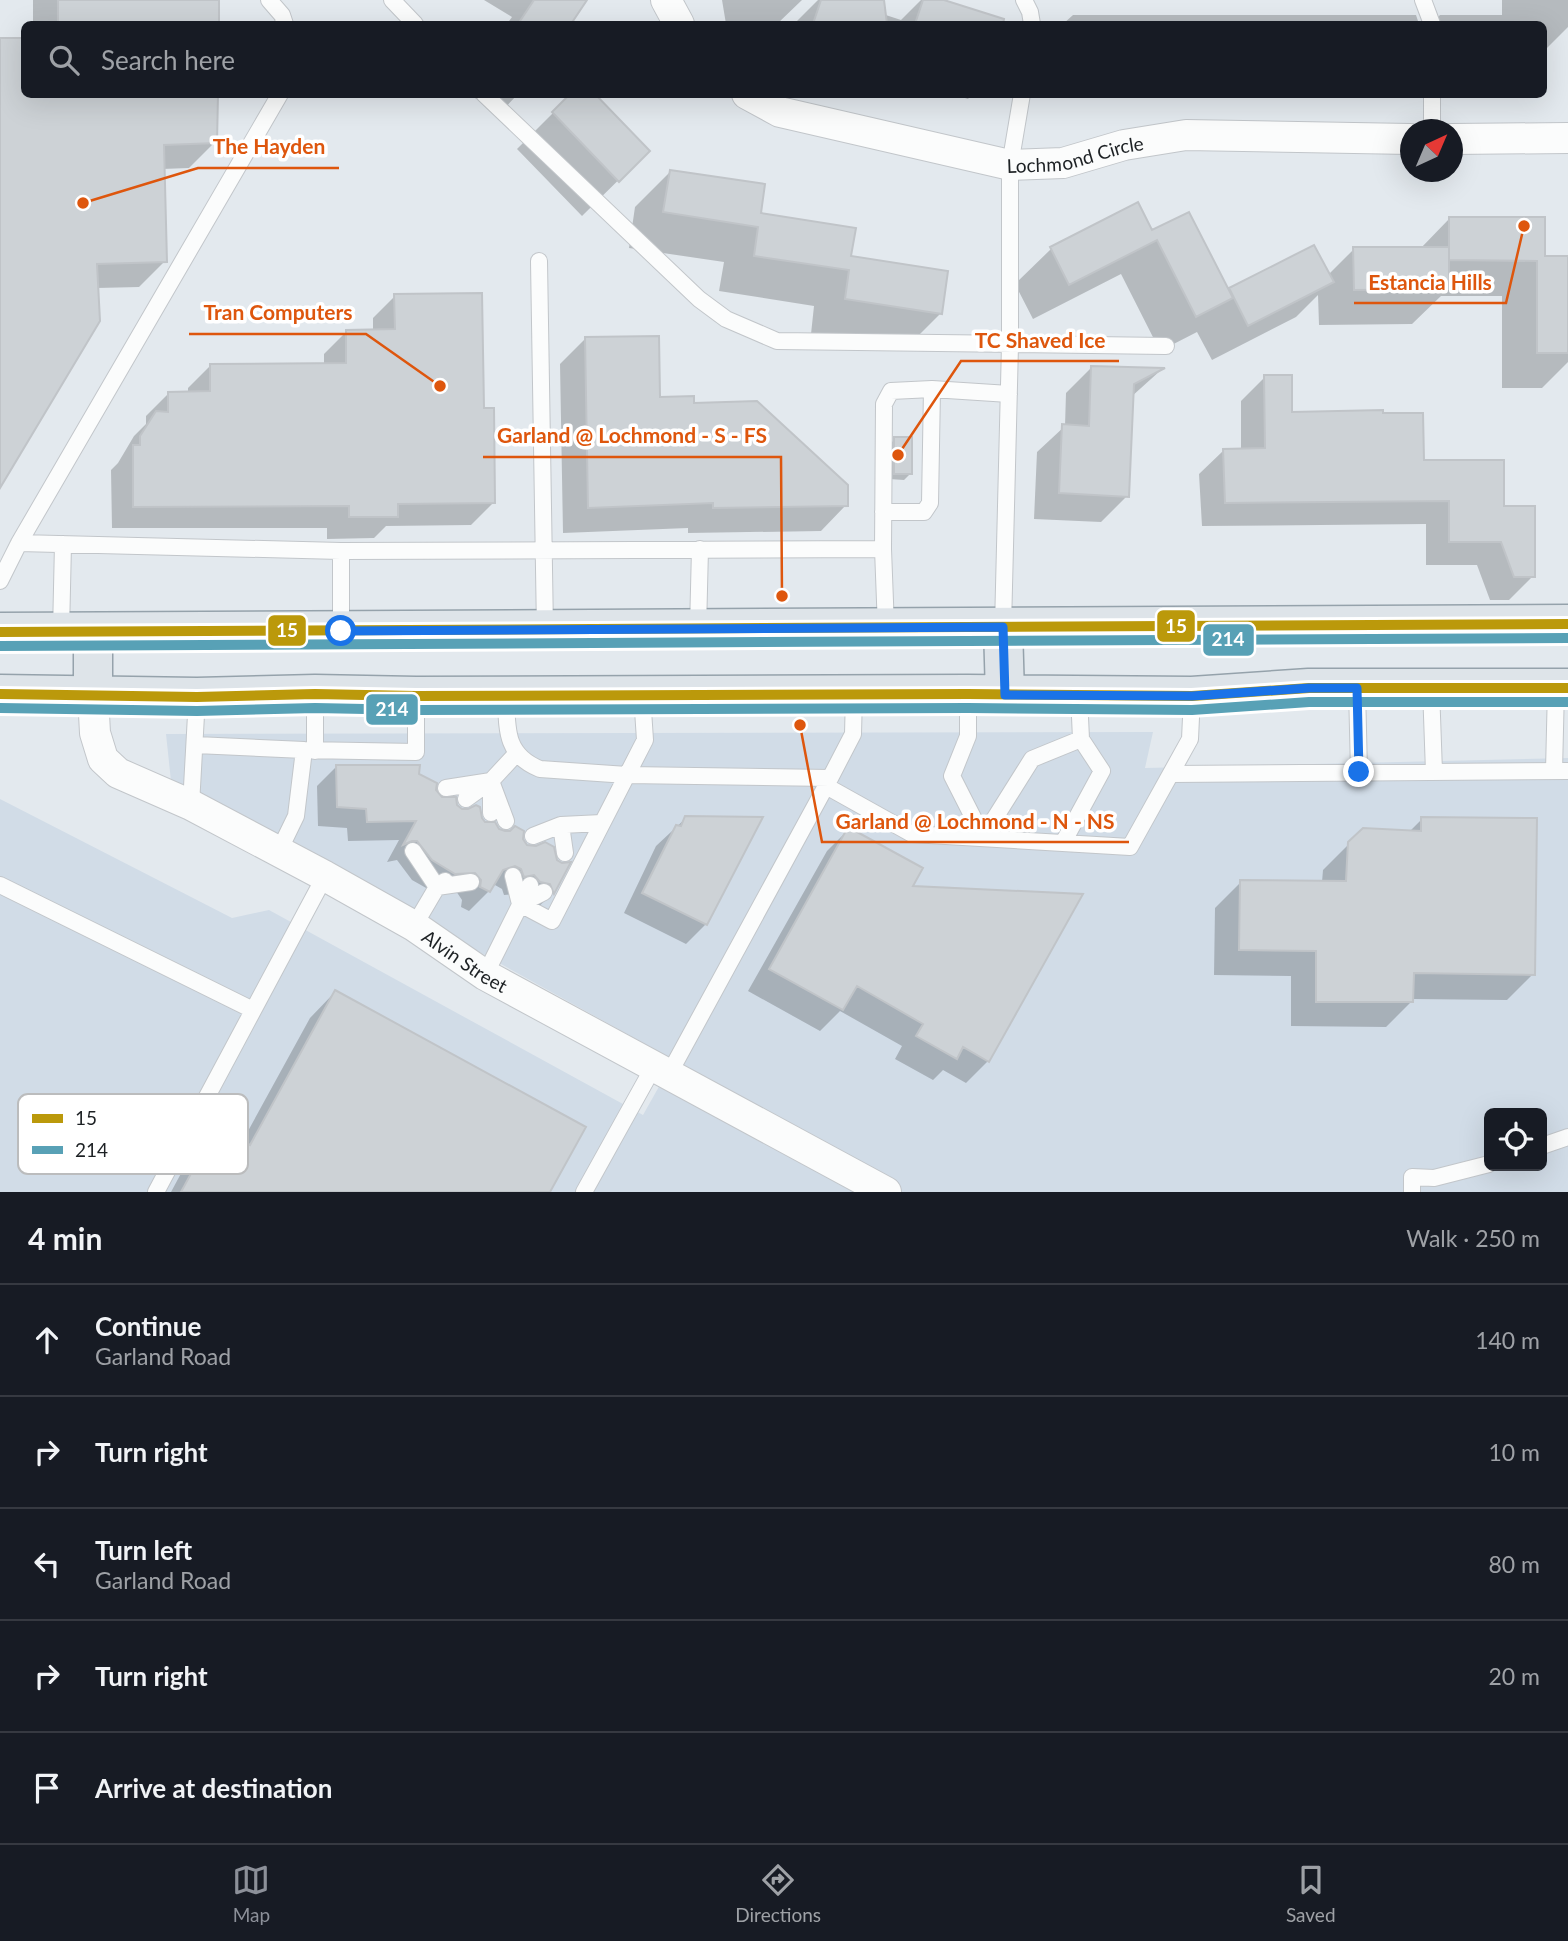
<!DOCTYPE html>
<html lang="en">
<head>
<meta charset="utf-8">
<style>
	:root { --surface:#171b24; --page:#20242c; --text:#f1f3f6; --muted:#9ea1a6; --line:#363941; --accent:#8c9099 }
	body { margin:0; font-family:Lato,sans-serif; background:var(--page); color:var(--text) }
	.controls { position:absolute; right:21px; bottom:21px; display:grid; overflow:hidden; border-radius:10px; box-shadow:0 7px 28px #0002 }
	.controls button { width:63px; height:63px; display:grid; place-items:center; padding:0; border:0; border-bottom:2px solid var(--line); background:var(--surface); color:var(--text); font:35px sans-serif }
	.compass { position:absolute; left:1400px; top:119px; width:63px; height:63px; border-radius:50%; background:var(--surface); box-shadow:0 7px 28px #0002; rotate:44deg }
	.stop { position:absolute; width:21px; height:21px; margin:-16px; border:5px solid #1a73e8; border-radius:50%; background:#fff }
	.stop.end { background:#1a73e8; border-color:#fff; box-shadow:0 2px 7px #0008 }
	.list { margin:0; padding:0; list-style:none }
	h2 { display:flex; justify-content:space-between; align-items:center; height:91px; margin:0; padding:0 28px; font-size:30px }
	h2 small { font-size:23px; font-weight:400; color:var(--muted) }
	.list li { display:grid; grid-template-columns:46px 1fr auto; gap:21px; align-items:center; box-sizing:border-box; height:112px; padding:0 28px; border-top:2px solid var(--line) }
	.list b { display:block; font-size:26px; white-space:nowrap }
	.list p { margin:0; font-size:23px; white-space:nowrap; color:var(--muted) }
	.list em { font-size:23px; font-style:normal; color:var(--muted) }
	.icon { flex:none; width:38px; height:38px; fill:none; stroke:currentColor; stroke-width:2; stroke-linecap:round; stroke-linejoin:round }
	.map { position:relative; flex:none; width:1568px; height:1192px; overflow:hidden }
	.search { position:absolute; background:var(--surface); box-shadow:0 7px 28px #0002; left:21px; right:21px; top:21px; height:77px; display:flex; align-items:center; gap:18px; box-sizing:border-box; padding:0 24px; border-radius:10px; color:var(--muted); font-size:26px }
	.sheet { height:651px; background:var(--surface) }
	nav { display:flex; justify-content:space-around; align-items:center; box-sizing:border-box; height:98px; border-top:2px solid var(--line); background:var(--surface); font-size:19px; color:var(--muted) }
	nav a { display:grid; justify-items:center; gap:4px }
	nav .on { color:var(--accent) }
	.map>svg:first-child { display:block }
	.built { fill:#d1dce7; fill-rule:evenodd }
	.shadow { fill:#0003 }
	.building { fill:#cdd2d6; stroke:#c0c4c8; stroke-width:2 }
	.lines { fill:none; stroke-linecap:round; stroke-linejoin:round }
	.lane-casing { stroke:#c2c6ca; stroke-width:18 }
	.street-casing { stroke:#c2c6ca; stroke-width:32 }
	.primary-casing { stroke:#95a2ab; stroke-width:41 }
	.lane { stroke:#fbfcfc; stroke-width:16 }
	.street { stroke:#fbfcfc; stroke-width:30 }
	.primary { stroke:#dee4e9; stroke-width:38 }
	.bus-1-casing { stroke:#fff; stroke-width:16 }
	.bus-2-casing { stroke:#fff; stroke-width:16 }
	.bus-1 { stroke:#bb990b; stroke-width:10 }
	.bus-2 { stroke:#58a1b6; stroke-width:10 }
	.route { stroke:#1a73e8; stroke-width:9 }
	.labels { text-anchor:middle; dominant-baseline:central; stroke-width:7; stroke-linejoin:round; paint-order:stroke }
	.street-label { font-size:19px; fill:#1d2124; stroke:#fff }
	.key { fill:#fff; stroke:#bbbcbd; stroke-width:2 }
	.key-label { font-size:19px; fill:#1d2124 }
	.leader { fill:none; stroke:#de560d; stroke-width:2.5 }
	.callout-dot { fill:#de560d; stroke:#fff; stroke-width:2.5 }
	.callout-label { font-size:21px; text-anchor:middle; font-weight:bold; fill:#de560d; stroke:#fff; stroke-width:7; stroke-linejoin:round; paint-order:stroke }
	.line-badge { stroke:#fff; stroke-width:2.5 }
	.badge-label { font-size:19px; text-anchor:middle; font-weight:bold; fill:#fff }
</style>
</head>
<body>
<div class="map">
<svg width="1568" height="1192" viewBox="0 0 1568 1192">
	<rect width="100%" height="100%" fill="#e3e9ee"/>
	<!-- built -->
	<path class="built" d="M1153,732L1145,768L1568,758V1192H0V799L232,918L269,910L643,1115L674,1060L171,781L166,734ZM1489,1113H1542V1166H1489Z"/>
	<!-- shadow -->
	<path class="shadow" d="M33,0H217V24H33Z
		M484,0H585L569,24H507L512,17Z
		M722,0H802L777,24H726Z
		M818,0H840L901,20L921,0H938L1014,24H794Z
		M1502,0H1568V27L1546,49V57L1544,59V24H1431L1440,15H1502Z
		M1073,15H1416L1419,24H1063Z
		M0,40H24V94L215,142L189,168L162,169L165,261L139,287L97,288Z
		M469,94H518L499,114Z
		M572,94L648,151L582,216L517,149Z
		M953,94H972L968,99Z
		M670,172L850,258L941,313L905,349L811,334L814,306L719,291L724,262L629,248L635,207Z
		M1449,219L1544,258H1568V362L1542,388H1502V296H1441L1412,324L1319,325L1318,295L1296,317L1212,360L1197,332L1160,351L1121,274L1033,319L1015,284L1051,249L1152,233L1228,292L1313,247L1328,275L1354,249H1420Z
		M395,296L483,410L493,503L471,525L386,526L374,538L327,539V528H112L111,470L118,463L134,436L146,424V416L169,393H188V388L210,366L324,365V354L346,332L373,331V318Z
		M585,339L658,398L692,405L846,505L821,531L688,533V528L563,533L560,364Z
		M1092,367L1161,370L1131,397L1127,496L1101,522L1034,519L1037,452L1065,426L1066,393Z
		M1265,377L1291,414L1422,462L1502,508L1533,576L1509,600H1490L1477,565H1426V524L1202,526L1199,474L1223,451L1241,450V401Z
		M895,439L911,473L904,480L889,479V445Z
		M337,766L417,775L441,799L480,818L484,823L521,840L526,846L561,865L568,864L553,893L534,911L514,894L504,895L502,889L495,885L469,911L461,907L462,900L456,891L435,893L412,880L397,860L387,862L399,840L348,841L347,828L318,826L317,786Z
		M686,818L706,924L686,944L624,913L656,846Z
		M1422,819L1533,974L1507,1000L1412,999V1001L1386,1027L1291,1026V976L1214,975L1215,908L1241,882H1322L1323,870L1349,844L1409,832Z
		M849,829L910,887L988,1061L966,1083L943,1070L933,1080L895,1059L902,1046L840,1011L820,1031L748,991L827,851Z
		M335,992L548,1192H171L192,1153L218,1128L242,1142L310,1018Z"/>
	<!-- building -->
	<path class="building" d="M58,0H219V24H58Z
		M534,0H587L571,24H518Z
		M821,0H884L887,24H813Z
		M923,0H944L1004,19L1003,24H915Z
		M0,38H24V94H218L217,143L164,145L167,262L97,264L100,321L0,488Z
		M570,94H595L650,151L619,182L552,112Z
		M670,170L765,184L761,213L856,228L851,256L948,271L942,314L845,299L849,270L754,256L758,227L663,212Z
		M1138,202L1152,230L1189,212L1233,298L1196,317L1157,240L1069,285L1050,247Z
		M1449,217H1545V256H1568V353H1537V261L1449,260Z
		M1314,245L1334,282L1248,326L1229,288Z
		M1353,247H1449V289L1354,290Z
		M482,293L484,408H494L495,503L398,504V517H349V506L133,507V445H140V436L156,411L168,412V392L210,391V364L346,363V330L395,329L394,294Z
		M659,336L660,397L694,396V403L757,401L848,485V506L713,508V503L588,508L585,337Z
		M1091,366L1165,368L1134,384L1129,497L1059,493L1062,424L1089,426Z
		M1264,375H1292V412L1383,410V413H1423L1424,460H1504V506H1535V577H1514L1501,542H1449V501L1225,503L1223,449L1265,448Z
		M894,437H912V474H894Z
		M336,765H420L419,774L437,783L436,790L442,797H456L457,805L462,809H468L476,805L480,807L482,818L485,822H495L499,829L505,831H510L515,826L524,831L523,839L527,845L536,846L545,842L554,847L557,860L562,863L571,862L554,894L550,884L540,882L534,875L524,877L521,869L515,866L503,870L490,892L480,887L481,880L475,873L455,874L432,860L417,841H412L403,845L416,821L367,822L366,809L337,807Z
		M685,816L763,817L707,925L642,893L676,825L681,826Z
		M1421,817L1537,818L1535,975L1414,973L1413,1002H1316V951L1239,950L1240,880L1346,881L1348,842L1363,828L1421,831Z
		M848,827L923,868L913,886L1083,894L989,1062L963,1047L957,1059L916,1036L923,1024L857,986L843,1010L769,969Z
		M335,990L586,1127L550,1192H181L217,1126L250,1145Z"/>
	<g class="lines">
		<!-- lane casing -->
		<g class="lane-casing">
			<path id="lane" d="M269,0L282,15L285,24
				M392,0L415,24
				M1024,0L1030,12L1032,24
				M1423,0L1432,24
				M484,94L699,299L726,319L777,341L1166,346
				M1432,130V94
				M539,261L545,630
				M883,512H924L930,503L932,389
				M19,543L341,551L883,549
				M0,581L19,543L280,94
				M1003,627L1010,345V165L1022,94
				M886,628L883,549L884,404L891,391L932,389L1009,394
				M698,629L700,549
				M341,631V551
				M61,632L63,544
				M1357,688L1359,772
				M1431,688L1434,772
				M968,694V736L952,776L983,837
				M506,696C507,729 505,755 540,769L627,775L830,778
				M196,745L304,750
				M315,751V694
				M1554,771L1556,688
				M1171,774L1568,771
				M491,781L516,754
				M826,786L853,734L854,695
				M446,788L491,781L506,821
				M466,799L491,781V813
				M191,805L197,697
				M561,825L565,853
				M533,836L561,825L602,823
				M983,837L1032,759L1081,739
				M1064,841L1102,771L1081,739L1079,695
				M279,851L296,816L304,750L416,752V696
				M413,851L437,887L445,881
				M513,876L520,904L552,921L645,740L642,695
				M0,885L253,1010
				M520,904L544,892
				M414,926L437,887L471,882
				M485,975L530,885
				M669,1074L826,786L912,834L1130,847L1190,739L1192,696
				M1542,1146L1568,1137
				M156,1192L325,876
				M584,1192L654,1066
				M1412,1192V1177L1434,1178L1489,1164"/>
		</g>
		<!-- street casing -->
		<g class="street-casing">
			<g id="street">
				<path d="M666,0L679,24"/>
				<path id="s1" d="M747,94L780,112L1010,165L1063,163L1124,145L1186,135L1410,139"/>
				<path d="M1452,139L1568,138"/>
				<path id="s2" d="M93,695L95,733L103,759L118,773L191,805L325,876L414,926L485,975L886,1192"/>
			</g>
		</g>
		<!-- primary casing -->
		<g class="primary-casing">
			<path id="primary" d="M1003,627L1005,695
				M0,632L1568,624
				M0,694L197,697L315,694L416,696L968,694L1192,696L1309,688H1568
				M93,695V632"/>
		</g>
		<!-- lane -->
		<use href="#lane" class="lane"/>
		<!-- street -->
		<use href="#street" class="street"/>
		<!-- primary -->
		<use href="#primary" class="primary"/>
		<!-- bus-1 casing -->
		<g class="bus-1-casing">
			<path id="bus-1" d="M0,632L1568,624
				M0,694L197,697L315,694L416,696L968,694L1192,696L1309,688H1568"/>
		</g>
		<!-- bus-2 casing -->
		<g class="bus-2-casing">
			<path id="bus-2" d="M0,646L1568,638
				M0,708L197,711L315,708L416,710L968,708L1192,710L1309,702H1568"/>
		</g>
		<!-- bus-1 -->
		<use href="#bus-1" class="bus-1"/>
		<!-- bus-2 -->
		<use href="#bus-2" class="bus-2"/>
	</g>
	<g class="lines">
		<!-- route -->
		<path class="route" d="M341,631L1003,627L1005,695L1192,696L1309,688H1357L1359,772"/>
	</g>
	<g class="labels">
		<!-- street labels -->
		<g class="street-label">
			<text stroke="none"><textPath href="#s1" startOffset="340">Lochmond Circle</textPath></text>
			<text stroke="none"><textPath href="#s2" startOffset="481">Alvin Street</textPath></text>
		</g>
	</g>
	<!-- legend -->
	<rect x="18" y="1094" width="230" height="80" rx="10" class="key"/>
	<rect x="32" y="1114" width="31" height="9" fill="#bb990b"/>
	<rect x="32" y="1146" width="31" height="8" fill="#58a1b6"/>
	<g class="key-label">
		<text x="75" y="1125">15</text>
		<text x="75" y="1157">214</text>
	</g>
	<!-- callouts -->
	<path class="leader" d="M83 203L198 168H339M1524 226L1506 303H1354M440 386L366 334H189M898 455L961 361H1119M782 596L781 457H483M800 725L822 842H1129"/>
	<g class="callout-dot">
		<circle cx="83" cy="203" r="7"/>
		<circle cx="1524" cy="226" r="7"/>
		<circle cx="440" cy="386" r="7"/>
		<circle cx="898" cy="455" r="7"/>
		<circle cx="782" cy="596" r="7"/>
		<circle cx="800" cy="725" r="7"/>
	</g>
	<g class="callout-label">
		<text x="269" y="154">The Hayden</text>
		<text x="1430" y="290">Estancia Hills</text>
		<text x="278" y="320">Tran Computers</text>
		<text x="1040" y="348">TC Shaved Ice</text>
		<text x="632" y="443">Garland @ Lochmond - S - FS</text>
		<text x="975" y="829">Garland @ Lochmond - N - NS</text>
	</g>
	<g class="line-badge">
		<rect x="1156" y="609" width="40" height="34" rx="7" fill="#bb990b"/>
		<rect x="267" y="614" width="40" height="33" rx="7" fill="#bb990b"/>
		<rect x="1202" y="623" width="53" height="34" rx="7" fill="#58a1b6"/>
		<rect x="365" y="693" width="54" height="33" rx="7" fill="#58a1b6"/>
	</g>
	<g class="badge-label">
		<text x="1176" y="633">15</text>
		<text x="287" y="637">15</text>
		<text x="1228" y="646">214</text>
		<text x="392" y="716">214</text>
	</g>
</svg>
<div class="controls">
<button><svg class="icon" aria-label="locate" viewBox="0 0 24 24"><circle cx="12" cy="12" r="6"/><path d="M12 2v4M12 18v4M2 12h4M18 12h4"/></svg></button>
</div>
<svg class="compass" viewBox="-18 -18 36 36"><path d="M0-13l5 13h-10z" fill="#e53935"/><path d="M0 13l5-13h-10z" fill="#9ea1a6"/></svg>
<div class="stop" style="left:341px;top:631px"></div>
<div class="stop end" style="left:1359px;top:772px"></div>
<div class="search"><svg class="icon" aria-label="search" viewBox="0 0 24 24"><circle cx="10" cy="10" r="6"/><path d="M15 15l6 6"/></svg>Search here</div>
</div>
<section class="sheet">
<h2>4 min<small>Walk · 250 m</small></h2>
<ul class="list">
<li><svg class="icon" aria-label="ahead" viewBox="0 0 24 24"><path d="M12 20V5M6 11l6-6 6 6"/></svg><div><b>Continue</b><p>Garland Road</p></div><em>140 m</em></li>
<li><svg class="icon" aria-label="right" viewBox="0 0 24 24"><path d="M7 20v-9h11M14 6l5 5-5 5"/></svg><div><b>Turn right</b></div><em>10 m</em></li>
<li><svg class="icon" aria-label="left" viewBox="0 0 24 24"><path d="M17 20v-9H6M10 6l-5 5 5 5"/></svg><div><b>Turn left</b><p>Garland Road</p></div><em>80 m</em></li>
<li><svg class="icon" aria-label="right" viewBox="0 0 24 24"><path d="M7 20v-9h11M14 6l5 5-5 5"/></svg><div><b>Turn right</b></div><em>20 m</em></li>
<li><svg class="icon" aria-label="arrive" viewBox="0 0 24 24"><path d="M6 21V4h12l-3 4 3 4H6"/></svg><div><b>Arrive at destination</b></div></li>
</ul>
</section>
<nav>
<a class="on"><svg class="icon" aria-label="map" viewBox="0 0 24 24"><path d="M3 6l6-2 6 2 6-2v14l-6 2-6-2-6 2zM9 4v14M15 6v14"/></svg>Map</a>
<a><svg class="icon" aria-label="directions" viewBox="0 0 24 24"><path d="M12 3l9 9-9 9-9-9zM9 14v-3h6M13 9l2 2-2 2"/></svg>Directions</a>
<a><svg class="icon" aria-label="saved" viewBox="0 0 24 24"><path d="M7 4h10v16l-5-4-5 4z"/></svg>Saved</a>
</nav>
</body>
</html>
